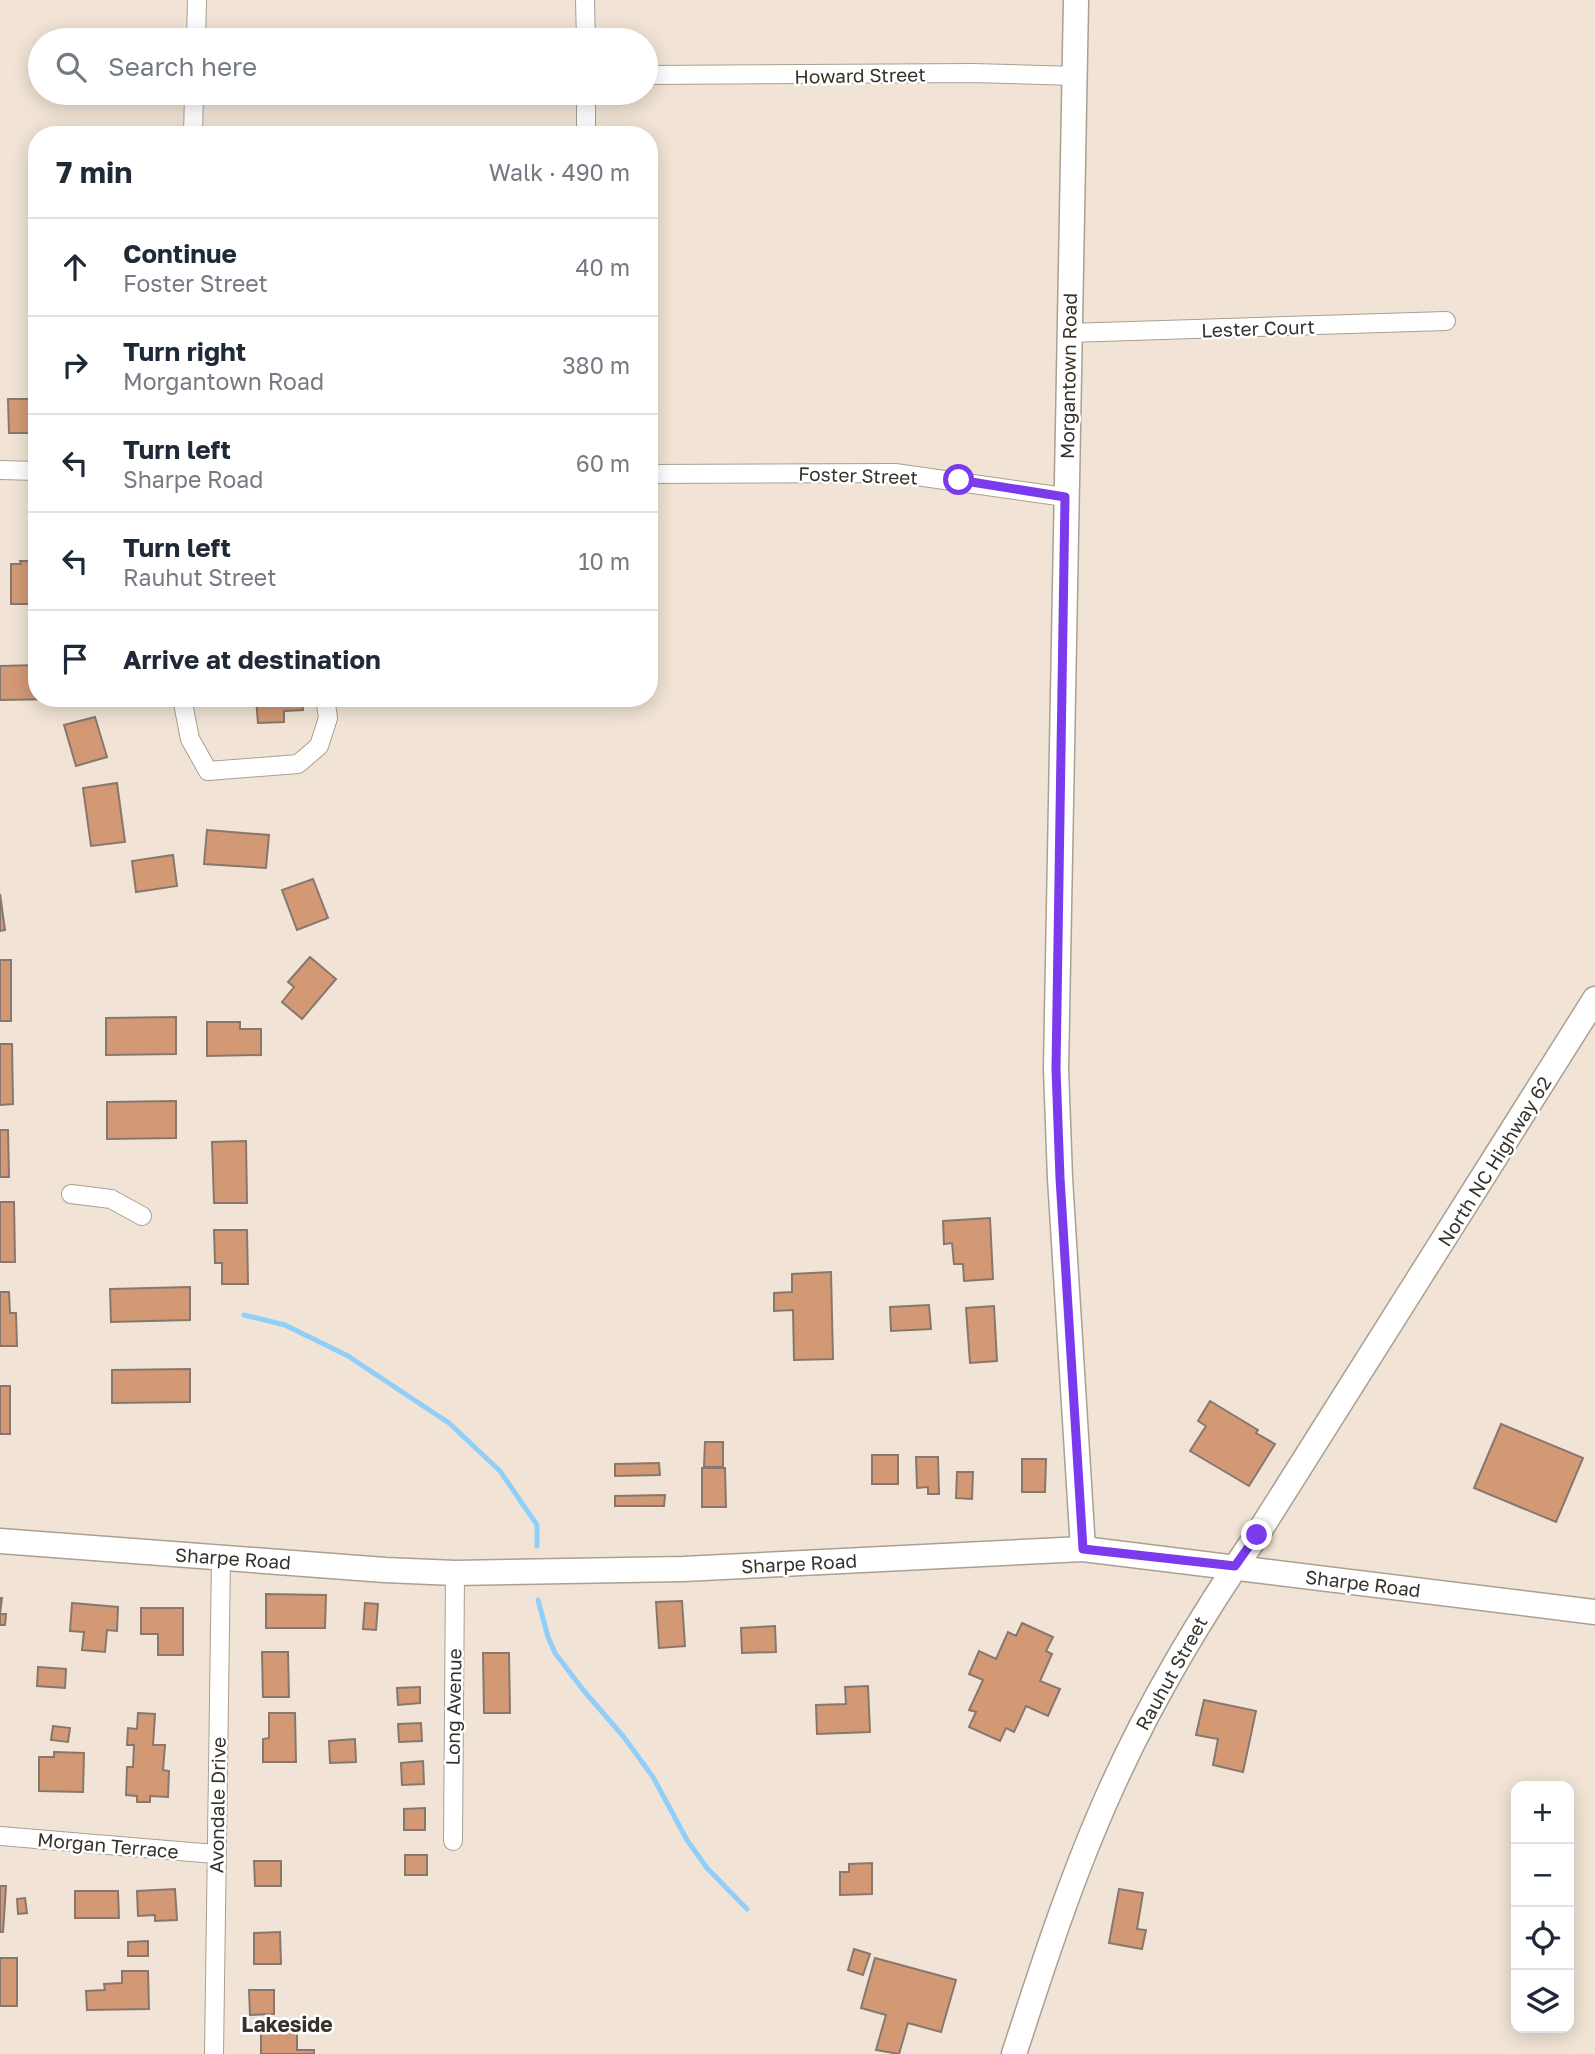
<!DOCTYPE html>
<html lang="en">
<head>
<meta charset="utf-8">
<style>
	:root { --surface:#fff; --page:#f2f2f3; --text:#1f2937; --muted:#747a83; --line:#e0e1e3 }
	body { margin:0; font-family:"Golos Text",sans-serif; background:var(--page); color:var(--text) }
	.controls { position:absolute; right:21px; bottom:21px; display:grid; overflow:hidden; border-radius:14px; box-shadow:0 4px 18px #0003 }
	.controls button { width:63px; height:63px; display:grid; place-items:center; padding:0; border:0; border-bottom:2px solid var(--line); background:var(--surface); color:var(--text); font:35px sans-serif }
	.stop { position:absolute; width:21px; height:21px; margin:-16px; border:5px solid #7c3aed; border-radius:50%; background:#fff }
	.stop.end { background:#7c3aed; border-color:#fff; box-shadow:0 2px 7px #0008 }
	.list { margin:0; padding:0; list-style:none }
	h2 { display:flex; justify-content:space-between; align-items:center; height:91px; margin:0; padding:0 28px; font-size:30px }
	h2 small { font-size:23px; font-weight:400; color:var(--muted) }
	.list li { display:grid; grid-template-columns:46px 1fr auto; gap:21px; align-items:center; box-sizing:border-box; height:98px; padding:0 28px; border-top:2px solid var(--line) }
	.list b { display:block; font-size:26px; white-space:nowrap }
	.list p { margin:0; font-size:23px; white-space:nowrap; color:var(--muted) }
	.list em { font-size:23px; font-style:normal; color:var(--muted) }
	.icon { flex:none; width:38px; height:38px; fill:none; stroke:currentColor; stroke-width:2; stroke-linecap:round; stroke-linejoin:round }
	.map { position:relative; flex:none; width:1595px; height:2054px; overflow:hidden }
	.search { position:absolute; background:var(--surface); box-shadow:0 4px 18px #0003; left:28px; top:28px; width:630px; height:77px; display:flex; align-items:center; gap:18px; box-sizing:border-box; padding:0 24px; border-radius:38px; color:var(--muted); font-size:26px }
	.panel { position:absolute; background:var(--surface); box-shadow:0 4px 18px #0003; left:28px; top:126px; width:630px; height:581px; border-radius:28px }
	.map>svg:first-child { display:block }
	.lines { fill:none; stroke-linecap:round; stroke-linejoin:round }
	.stream { stroke:#91cff9; stroke-width:5 }
	.building { fill:#d39974; stroke:#87776e; stroke-width:2 }
	.street-casing { stroke:#aa9f91; stroke-width:20 }
	.secondary-casing { stroke:#aa9f91; stroke-width:27 }
	.street { stroke:#fff; stroke-width:18 }
	.secondary { stroke:#fff; stroke-width:24 }
	.route { stroke:#7c3aed; stroke-width:9 }
	.labels { text-anchor:middle; dominant-baseline:central; stroke-width:5; stroke-linejoin:round; paint-order:stroke }
	.street-label { font-size:19px; fill:#36322c; stroke:#fff }
	.neighbourhood-label { font-size:21px; font-weight:bold; fill:#36322c; stroke:#fff }
</style>
</head>
<body>
<div class="map">
<svg width="1595" height="2054" viewBox="0 0 1595 2054">
	<rect width="100%" height="100%" fill="#f1e4d6"/>
	<g class="lines">
		<!-- stream -->
		<path class="stream" d="M244,1315L285,1325L348,1356L449,1423L500,1471L537,1525V1546
			M538,1600L548,1637L555,1653L584,1691L623,1736L653,1777L687,1840L707,1868L747,1909"/>
	</g>
	<!-- building -->
	<path class="building" d="M8,399H31V433H9Z
		M20,561H33L34,604H11V564H21Z
		M37,665V698L58,699L0,700V666Z
		M256,698H302L303,710L284,711V722L258,723Z
		M95,717L107,757L76,766L64,725Z
		M117,783L125,842L91,846L83,788Z
		M207,830L269,835L266,868L204,864Z
		M173,855L177,886L136,892L132,861Z
		M313,879L328,918L297,930L282,890Z
		M0,894L5,930L0,931Z
		M310,957L336,979L302,1019L282,1002L294,987L288,982Z
		M0,960H11V1021H0Z
		M176,1017V1054L106,1055V1018Z
		M207,1022H240V1029H261V1055L207,1056Z
		M0,1044H12L13,1104L0,1105Z
		M176,1101V1138L107,1139V1102Z
		M0,1130H8L9,1177H0Z
		M246,1141L247,1203H214L212,1142Z
		M0,1202H14L15,1262H0Z
		M990,1218L993,1279L964,1281L963,1264H954L952,1243L944,1244L943,1221Z
		M214,1230H247L248,1284H222V1263H215Z
		M831,1272L833,1359L794,1360L793,1310L774,1311V1293L792,1292V1274Z
		M190,1287V1320L111,1322L110,1289Z
		M0,1292H9L10,1313H16L17,1346H0Z
		M929,1305L931,1329L891,1331L890,1307Z
		M994,1306L997,1361L970,1363L966,1308Z
		M190,1369V1402L112,1403V1370Z
		M0,1386H10V1434H0Z
		M1210,1401L1258,1430L1256,1433L1275,1444L1249,1486L1190,1451L1206,1426L1198,1421Z
		M1501,1424L1583,1458L1556,1522L1474,1488Z
		M705,1442H723V1467H704Z
		M872,1455H898V1484H872Z
		M916,1457H938L939,1494H928V1487L917,1488Z
		M1022,1459H1046L1045,1492H1022Z
		M659,1463L660,1475L615,1476V1464Z
		M702,1468H725L726,1507H702Z
		M957,1472H973L972,1499L956,1498Z
		M665,1495L664,1506H615V1496Z
		M266,1594L326,1595L325,1628H266Z
		M0,1598H2L0,1614H6L5,1625H0Z
		M682,1601L685,1646L659,1648L656,1602Z
		M72,1603L118,1607L117,1631L107,1630L105,1652L82,1650L84,1632L70,1631Z
		M365,1603L378,1604L376,1630L363,1629Z
		M141,1608H183V1655H158V1634H141Z
		M1022,1623L1053,1637L1046,1651L1052,1654L1040,1681L1060,1689L1048,1716L1026,1706L1014,1732L1006,1728L1000,1741L969,1727L976,1712L969,1710L983,1680L969,1674L979,1651L996,1659L1008,1632L1016,1636Z
		M775,1626L776,1652L742,1653L741,1628Z
		M262,1652H288L289,1697H263Z
		M483,1653H509L510,1713H484Z
		M38,1667L66,1669L65,1688L37,1686Z
		M868,1686L870,1732L817,1734L816,1705L846,1704L845,1687Z
		M420,1687V1703L398,1705L397,1688Z
		M1204,1700L1256,1711L1243,1772L1213,1765L1218,1739L1196,1735Z
		M138,1713L155,1714L153,1745H165L163,1770L169,1771L168,1797L150,1796V1802H137V1796L126,1795L127,1767H133L134,1745H127L128,1728L137,1729Z
		M269,1713H295L296,1762H263V1739L269,1738Z
		M421,1723L422,1741L399,1742L398,1724Z
		M53,1726L70,1728L68,1742L51,1740Z
		M355,1739L356,1762L330,1763L329,1741Z
		M54,1752L84,1753L83,1792L39,1791V1757H54Z
		M423,1761L424,1784L402,1785L401,1763Z
		M425,1808V1830H404V1809Z
		M405,1855H427V1875H405Z
		M254,1861H281V1886H255Z
		M872,1863V1894L840,1895V1872H849V1864Z
		M0,1886H6L3,1932H0Z
		M175,1889L177,1920L155,1921V1915L138,1916L137,1891Z
		M1119,1889L1143,1893L1137,1929L1146,1930L1142,1949L1109,1943Z
		M75,1891H118L119,1918H75Z
		M25,1898L27,1913L18,1914L17,1899Z
		M280,1932L281,1964H254V1933Z
		M148,1941V1956H128V1942Z
		M854,1949L870,1954L863,1975L848,1970Z
		M0,1958H17V2006H0Z
		M875,1958L956,1980L941,2032L908,2023L899,2054L876,2050L886,2015L861,2008Z
		M122,1971H148L149,2009L87,2010L86,1991L105,1990L104,1984L122,1983Z
		M249,1990H274V2014L250,2015Z
		M261,2030H297V2050H314V2054H261Z"/>
	<g class="lines">
		<!-- street casing -->
		<g class="street-casing">
			<path id="street" d="M585,0L586,40
				M196,40L197,0
				M646,75L973,73L1075,76
				M193,135L194,93
				M586,135V93
				M1069,333L1446,321
				M0,470L37,471
				M649,474L895,473L1065,497
				M182,698L190,739L208,771L298,764L319,746L328,718L325,698
				M71,1194L111,1199L142,1216
				M0,1836L215,1854
				M453,1841L455,1573
				M214,2054L221,1557"/>
		</g>
		<!-- secondary casing -->
		<g class="secondary-casing">
			<path id="secondary" d="M1076,0L1056,1069L1060,1178L1083,1549
				M0,1541L385,1570L455,1573L683,1569L1083,1549L1595,1612
				M1014,2054C1043,1965 1072,1875 1111,1789C1151,1700 1201,1616 1257,1535L1595,999"/>
		</g>
		<!-- street -->
		<use href="#street" class="street"/>
		<!-- secondary -->
		<use href="#secondary" class="secondary"/>
	</g>
	<g class="lines">
		<!-- route -->
		<path class="route" d="M959,480L1065,497L1056,1069L1060,1178L1083,1549L1235,1566L1257,1535"/>
	</g>
	<g class="labels">
		<!-- street labels -->
		<g class="street-label">
			<text transform="translate(860 75) rotate(-1)">Howard Street</text>
			<text transform="translate(1258 328) rotate(-2)">Lester Court</text>
			<text transform="translate(1068 376) rotate(-89)">Morgantown Road</text>
			<text transform="translate(858 475) rotate(2)">Foster Street</text>
			<text transform="translate(1494 1161) rotate(-58)">North NC Highway 62</text>
			<text transform="translate(233 1558) rotate(4)">Sharpe Road</text>
			<text transform="translate(799 1563) rotate(-3)">Sharpe Road</text>
			<text transform="translate(1363 1583) rotate(7)">Sharpe Road</text>
			<text transform="translate(1171 1673) rotate(-61)">Rauhut Street</text>
			<text transform="translate(453 1707) rotate(-89)">Long Avenue</text>
			<text transform="translate(217 1805) rotate(-89)">Avondale Drive</text>
			<text transform="translate(108 1845) rotate(5)">Morgan Terrace</text>
		</g>
		<!-- neighbourhood labels -->
		<g class="neighbourhood-label">
			<text x="287" y="2024">Lakeside</text>
		</g>
	</g>
</svg>
<div class="controls">
<button>+</button>
<button>−</button>
<button><svg class="icon" aria-label="locate" viewBox="0 0 24 24"><circle cx="12" cy="12" r="6"/><path d="M12 2v4M12 18v4M2 12h4M18 12h4"/></svg></button>
<button><svg class="icon" aria-label="layers" viewBox="0 0 24 24"><path d="M12 4l9 5-9 5-9-5zM3 14l9 5 9-5"/></svg></button>
</div>
<div class="stop" style="left:959px;top:480px"></div>
<div class="stop end" style="left:1257px;top:1535px"></div>
<div class="search"><svg class="icon" aria-label="search" viewBox="0 0 24 24"><circle cx="10" cy="10" r="6"/><path d="M15 15l6 6"/></svg>Search here</div>
<section class="panel">
<h2>7 min<small>Walk · 490 m</small></h2>
<ul class="list">
<li><svg class="icon" aria-label="ahead" viewBox="0 0 24 24"><path d="M12 20V5M6 11l6-6 6 6"/></svg><div><b>Continue</b><p>Foster Street</p></div><em>40 m</em></li>
<li><svg class="icon" aria-label="right" viewBox="0 0 24 24"><path d="M7 20v-9h11M14 6l5 5-5 5"/></svg><div><b>Turn right</b><p>Morgantown Road</p></div><em>380 m</em></li>
<li><svg class="icon" aria-label="left" viewBox="0 0 24 24"><path d="M17 20v-9H6M10 6l-5 5 5 5"/></svg><div><b>Turn left</b><p>Sharpe Road</p></div><em>60 m</em></li>
<li><svg class="icon" aria-label="left" viewBox="0 0 24 24"><path d="M17 20v-9H6M10 6l-5 5 5 5"/></svg><div><b>Turn left</b><p>Rauhut Street</p></div><em>10 m</em></li>
<li><svg class="icon" aria-label="arrive" viewBox="0 0 24 24"><path d="M6 21V4h12l-3 4 3 4H6"/></svg><div><b>Arrive at destination</b></div></li>
</ul>
</section>
</div>
</body>
</html>
